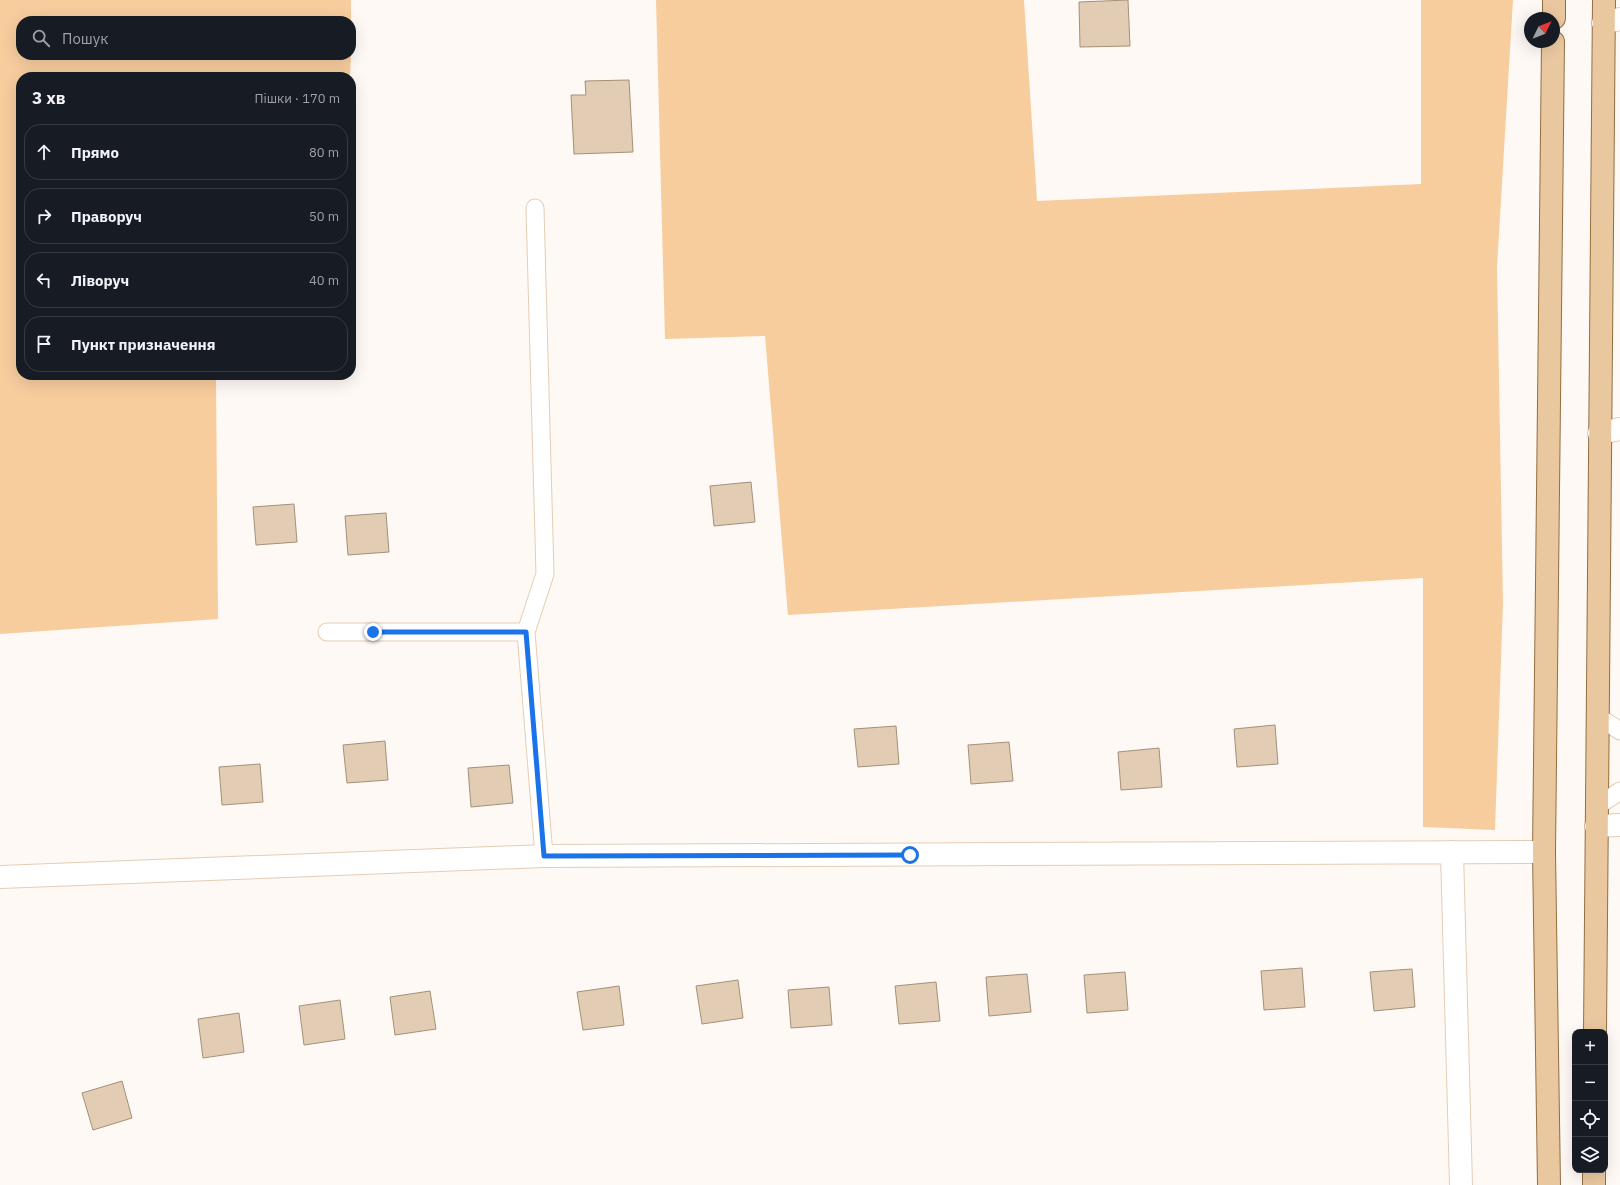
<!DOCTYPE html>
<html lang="uk">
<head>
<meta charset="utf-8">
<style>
	:root { --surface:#171b24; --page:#20242c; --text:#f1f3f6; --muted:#9ea1a6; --line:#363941 }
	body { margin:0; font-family:"IBM Plex Sans",sans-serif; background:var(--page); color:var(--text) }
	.controls { position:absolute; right:12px; bottom:12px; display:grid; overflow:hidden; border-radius:8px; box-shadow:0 4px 16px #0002 }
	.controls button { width:36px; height:36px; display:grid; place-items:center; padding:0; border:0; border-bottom:1px solid var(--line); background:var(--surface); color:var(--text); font:20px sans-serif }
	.compass { position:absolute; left:1524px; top:12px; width:36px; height:36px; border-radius:50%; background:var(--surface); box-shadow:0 4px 16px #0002; rotate:47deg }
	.stop { position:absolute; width:12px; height:12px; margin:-9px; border:3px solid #1a73e8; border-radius:50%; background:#fff }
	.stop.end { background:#1a73e8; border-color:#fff; box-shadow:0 1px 4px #0008 }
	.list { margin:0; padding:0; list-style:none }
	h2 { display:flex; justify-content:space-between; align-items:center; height:52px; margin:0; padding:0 16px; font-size:17px }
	h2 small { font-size:13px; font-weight:400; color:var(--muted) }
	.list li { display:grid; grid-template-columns:26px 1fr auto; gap:12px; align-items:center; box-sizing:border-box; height:56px; margin:0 8px 8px; padding:0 8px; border:1px solid var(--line); border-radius:16px }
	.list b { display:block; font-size:15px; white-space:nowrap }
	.list em { font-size:13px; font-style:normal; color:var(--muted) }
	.icon { flex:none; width:22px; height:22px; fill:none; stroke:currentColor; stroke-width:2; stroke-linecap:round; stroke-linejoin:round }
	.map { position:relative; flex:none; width:1620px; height:1185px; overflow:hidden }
	.search { position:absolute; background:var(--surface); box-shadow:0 4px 16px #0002; left:16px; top:16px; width:340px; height:44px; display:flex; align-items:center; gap:10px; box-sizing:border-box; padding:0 14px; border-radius:16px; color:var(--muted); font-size:15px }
	.panel { position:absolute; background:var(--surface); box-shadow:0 4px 16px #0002; left:16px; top:72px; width:340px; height:308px; border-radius:16px }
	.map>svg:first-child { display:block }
	.green { fill:#f7cd9e }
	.building { fill:#e2ccb4; stroke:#a49079 }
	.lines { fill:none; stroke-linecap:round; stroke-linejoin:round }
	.lane-casing { stroke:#e4cdb5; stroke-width:19 }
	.street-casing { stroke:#e4cdb5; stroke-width:24 }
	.primary-casing { stroke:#946e40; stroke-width:24 }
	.lane { stroke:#fff; stroke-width:17 }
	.street { stroke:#fff; stroke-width:22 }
	.primary { stroke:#e9c79f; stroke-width:22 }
	.route { stroke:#1a73e8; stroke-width:5 }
</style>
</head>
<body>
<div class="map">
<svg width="1620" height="1185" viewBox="0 0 1620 1185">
	<rect width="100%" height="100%" fill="#fef9f4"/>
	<!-- green -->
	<path class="green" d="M0,0H351V27V21H21V55H351L350,77H21V375H216L218,619L0,634Z
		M656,0H1024L1037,201L1421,184V0H1513L1497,267L1503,603L1495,830L1423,827V578L788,615L765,336L665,339Z"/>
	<!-- building -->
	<path class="building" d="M1128,0L1130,46L1080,47L1079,2Z
		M629,80L633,152L574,154L571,95H586L585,81Z
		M751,482L755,522L714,526L710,486Z
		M294,504L297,542L256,545L253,507Z
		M386,513L389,552L348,555L345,516Z
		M1275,725L1278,764L1237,767L1234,729Z
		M896,726L899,764L858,767L854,729Z
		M385,741L388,780L347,783L343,745Z
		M1009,742L1013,781L971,784L968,745Z
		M1159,748L1162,787L1121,790L1118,752Z
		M260,764L263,802L222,805L219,767Z
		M509,765L513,803L471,807L468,768Z
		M1302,968L1305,1007L1264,1010L1261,971Z
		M1412,969L1415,1007L1374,1011L1370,972Z
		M1125,972L1128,1010L1087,1013L1084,975Z
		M1027,974L1031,1012L989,1016L986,977Z
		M738,980L743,1018L702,1024L696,986Z
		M936,982L940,1021L899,1024L895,986Z
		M619,986L624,1025L583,1030L577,992Z
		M829,987L832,1025L791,1028L788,990Z
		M430,991L436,1029L395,1035L390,997Z
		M340,1000L345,1039L304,1045L299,1006Z
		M239,1013L244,1052L203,1058L198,1019Z
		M122,1081L132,1118L93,1130L82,1093Z"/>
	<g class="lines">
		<!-- lane casing -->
		<g class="lane-casing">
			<path id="lane" d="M535,208L545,574L526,632L544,856
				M327,632H526
				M1597,716L1620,731
				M1596,807L1620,791"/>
		</g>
		<!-- street casing -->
		<g class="street-casing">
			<path id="street" d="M1603,23L1620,19
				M1599,433L1620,429
				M1596,826L1620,825
				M1452,852L1461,1185
				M0,877L544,856L1544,852"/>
		</g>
		<!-- primary casing -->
		<g class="primary-casing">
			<path id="primary" d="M1554,18V0
				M1595,1032L1604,0
				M1549,1185L1544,852L1553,42
				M1594,1185V1170"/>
		</g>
		<!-- lane -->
		<use href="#lane" class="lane"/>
		<!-- street -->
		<use href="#street" class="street"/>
		<!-- primary -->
		<use href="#primary" class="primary"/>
	</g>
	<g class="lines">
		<!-- route -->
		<path class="route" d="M373,632H526L544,856L910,855"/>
	</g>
</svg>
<div class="controls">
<button>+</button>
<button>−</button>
<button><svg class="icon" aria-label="locate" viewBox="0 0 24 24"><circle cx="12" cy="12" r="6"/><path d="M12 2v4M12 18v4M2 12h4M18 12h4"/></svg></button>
<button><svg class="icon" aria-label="layers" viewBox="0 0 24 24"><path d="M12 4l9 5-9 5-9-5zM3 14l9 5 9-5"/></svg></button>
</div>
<svg class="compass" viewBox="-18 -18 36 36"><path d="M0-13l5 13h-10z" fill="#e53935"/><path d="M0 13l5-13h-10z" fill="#9ea1a6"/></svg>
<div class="stop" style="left:910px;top:855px"></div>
<div class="stop end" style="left:373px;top:632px"></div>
<div class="search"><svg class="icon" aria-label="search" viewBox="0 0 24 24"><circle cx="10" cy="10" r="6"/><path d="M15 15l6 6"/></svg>Пошук</div>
<section class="panel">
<h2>3 хв<small>Пішки · 170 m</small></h2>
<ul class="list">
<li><svg class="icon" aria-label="ahead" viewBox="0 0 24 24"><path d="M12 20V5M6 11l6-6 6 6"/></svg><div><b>Прямо</b></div><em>80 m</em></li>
<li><svg class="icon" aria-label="right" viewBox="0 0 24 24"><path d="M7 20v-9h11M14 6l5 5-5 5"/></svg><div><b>Праворуч</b></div><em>50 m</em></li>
<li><svg class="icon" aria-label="left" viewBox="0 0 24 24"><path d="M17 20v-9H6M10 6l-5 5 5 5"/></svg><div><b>Ліворуч</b></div><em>40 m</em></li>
<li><svg class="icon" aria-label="arrive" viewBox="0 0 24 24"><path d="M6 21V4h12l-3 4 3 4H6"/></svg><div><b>Пункт призначення</b></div></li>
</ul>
</section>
</div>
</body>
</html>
